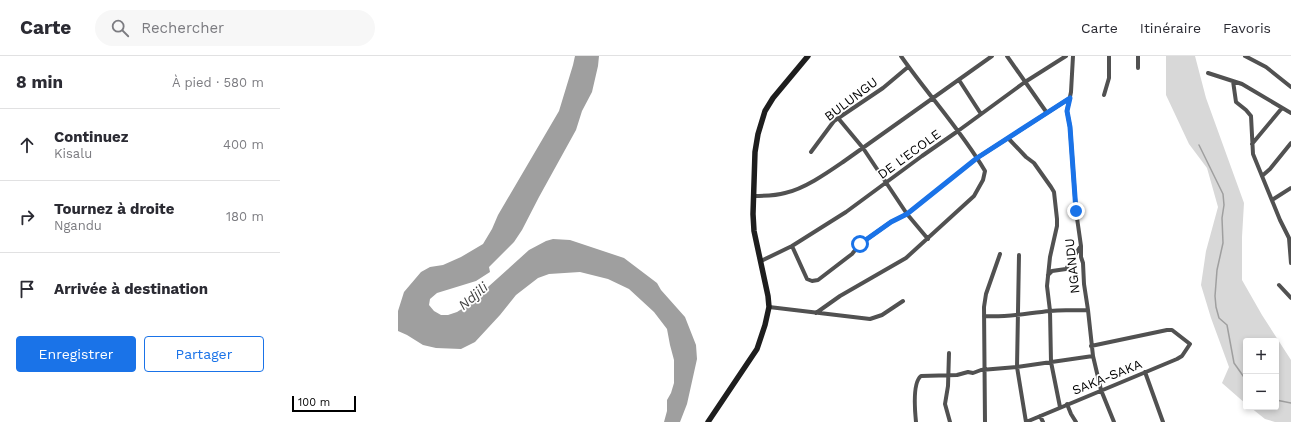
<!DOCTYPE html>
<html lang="fr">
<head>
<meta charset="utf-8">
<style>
	:root { --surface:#fff; --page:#f7f7f7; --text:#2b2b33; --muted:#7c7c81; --line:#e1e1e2; --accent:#1a73e8 }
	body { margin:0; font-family:"Work Sans",sans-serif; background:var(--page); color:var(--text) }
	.controls { position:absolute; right:12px; bottom:12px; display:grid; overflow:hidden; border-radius:4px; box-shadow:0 2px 6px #0003 }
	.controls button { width:36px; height:36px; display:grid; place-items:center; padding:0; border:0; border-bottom:1px solid var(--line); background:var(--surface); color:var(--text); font:20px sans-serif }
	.scale { position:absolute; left:12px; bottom:10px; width:64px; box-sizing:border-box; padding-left:4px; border:2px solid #000; border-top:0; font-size:11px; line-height:14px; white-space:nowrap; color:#000; -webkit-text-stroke:3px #fff; paint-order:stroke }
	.stop { position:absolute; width:12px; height:12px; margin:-9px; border:3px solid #1a73e8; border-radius:50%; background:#fff }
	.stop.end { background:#1a73e8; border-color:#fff; box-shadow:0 1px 4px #0008 }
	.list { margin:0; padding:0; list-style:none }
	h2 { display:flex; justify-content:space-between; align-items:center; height:52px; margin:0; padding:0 16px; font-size:17px }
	h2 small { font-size:13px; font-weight:400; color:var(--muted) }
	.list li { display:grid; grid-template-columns:26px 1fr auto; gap:12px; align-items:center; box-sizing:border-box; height:72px; padding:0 16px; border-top:1px solid var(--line) }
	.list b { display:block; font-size:15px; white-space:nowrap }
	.list p { margin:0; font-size:13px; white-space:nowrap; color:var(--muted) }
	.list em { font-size:13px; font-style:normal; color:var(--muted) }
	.actions { display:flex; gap:8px; padding:12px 16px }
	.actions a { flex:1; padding:9px 0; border:1px solid var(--accent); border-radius:4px; text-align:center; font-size:14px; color:var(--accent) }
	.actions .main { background:var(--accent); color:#fff }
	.icon { flex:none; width:22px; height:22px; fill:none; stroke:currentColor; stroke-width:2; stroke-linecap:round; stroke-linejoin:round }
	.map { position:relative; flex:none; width:1011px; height:366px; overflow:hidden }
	header { display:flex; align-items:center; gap:24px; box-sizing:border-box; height:56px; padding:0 20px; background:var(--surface); border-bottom:1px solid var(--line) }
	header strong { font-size:19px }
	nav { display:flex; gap:22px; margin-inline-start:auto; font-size:14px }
	.search { width:280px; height:36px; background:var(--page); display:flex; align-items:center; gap:10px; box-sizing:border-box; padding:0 14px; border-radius:22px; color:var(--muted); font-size:15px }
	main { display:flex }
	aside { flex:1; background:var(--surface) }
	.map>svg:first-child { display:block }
	.green { fill:#d8d8d8 }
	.water { fill:#9f9f9f }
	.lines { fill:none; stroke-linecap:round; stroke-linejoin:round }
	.stream { stroke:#9f9f9f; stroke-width:1.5 }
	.street { stroke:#515151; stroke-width:4 }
	.secondary { stroke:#1e1e1e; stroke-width:5.5 }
	.route { stroke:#1a73e8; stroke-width:5 }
	.labels { text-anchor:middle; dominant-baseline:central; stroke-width:3.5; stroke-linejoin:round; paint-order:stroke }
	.street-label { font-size:13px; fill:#000; stroke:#fff }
	.water-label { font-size:14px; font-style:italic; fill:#404040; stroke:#fff }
</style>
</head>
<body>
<header>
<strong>Carte</strong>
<div class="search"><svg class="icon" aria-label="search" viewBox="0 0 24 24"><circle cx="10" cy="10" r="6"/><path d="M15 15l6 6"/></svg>Rechercher</div>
<nav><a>Carte</a><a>Itinéraire</a><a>Favoris</a></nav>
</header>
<main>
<aside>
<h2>8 min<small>À pied · 580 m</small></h2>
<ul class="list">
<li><svg class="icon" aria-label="ahead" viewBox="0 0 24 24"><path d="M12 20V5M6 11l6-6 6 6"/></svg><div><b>Continuez</b><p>Kisalu</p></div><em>400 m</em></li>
<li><svg class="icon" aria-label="right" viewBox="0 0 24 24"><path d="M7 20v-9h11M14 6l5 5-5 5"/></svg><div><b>Tournez à droite</b><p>Ngandu</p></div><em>180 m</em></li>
<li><svg class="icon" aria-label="arrive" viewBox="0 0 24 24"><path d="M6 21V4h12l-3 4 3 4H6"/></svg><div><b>Arrivée à destination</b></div></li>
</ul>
<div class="actions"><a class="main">Enregistrer</a><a>Partager</a></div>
</aside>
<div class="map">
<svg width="1011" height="366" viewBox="0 0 1011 366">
	<rect width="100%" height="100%" fill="#fff"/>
	<!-- green -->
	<path class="green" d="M886,0H915L926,42L964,147L962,181V224L982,259L1011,304V366H995L985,363L970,351H996V285H966V348L942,327L949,311L931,262L921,229L926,195L938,151L927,112L909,88L886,39Z"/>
	<!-- water -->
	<path class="water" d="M295,0H319L318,10L312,36L302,55L296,74L259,141L242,174L234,186L209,211L210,216L196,225L157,237L150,243L149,249L154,255L161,259H168L177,256L191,247L208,231L249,194L266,185L273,183L290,184L344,202L377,227L381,234L405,261L416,289L417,303L407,348L400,366H384L387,355V344L391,337L394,327V304L390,289L387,273L374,256L349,233L328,223L300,216L269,218L258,222L236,239L220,259L195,286L181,293L156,292L143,289L127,279L118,275V255L124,236L141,216L150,211L163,209L181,201L203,188L212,173L218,159L279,55L293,9Z"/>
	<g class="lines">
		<!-- stream -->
		<path class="stream" d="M919,89L943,138L944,149L942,162L943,187L937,214L935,240L936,251L939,262L947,269L954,307L966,324
			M996,344L1011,347"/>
		<!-- street -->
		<path class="street" d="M727,0L767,57
			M793,0L791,36L787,55L790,71L796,155L801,190V201L803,207L804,228L808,254L813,300L821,334L834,366
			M965,0L986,11L1011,31
			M858,12V0
			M928,17L962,28L1011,57
			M679,24L701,58
			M953,25L956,46L966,54L971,60L973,98L1000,164L1009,182L1011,207
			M824,39L829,22V0
			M558,62L583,92L627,158L648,183
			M728,82L746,101L754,107L771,131L774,136L777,163V170L770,201L767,230L770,255L771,306L780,351
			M972,88L1002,52
			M531,96L554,65L603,32L628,11
			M982,120L990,113L1011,87
			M473,140C484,140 495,140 505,137C524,133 547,117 563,106L712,0
			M992,144L1011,132
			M512,190L527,223L532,225L538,224L572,198L580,188L611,166L627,158L697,102L790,42
			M739,199L737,311L746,366L897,303L902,300L910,288L892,274H887L811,290
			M481,205L512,190L566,156L642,100L678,75L745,26L786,0
			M768,219L772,215L786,213L800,191
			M999,229L1011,242
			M489,251L590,263L602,259L623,245
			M536,257L560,240L626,202L694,140L703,124L705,115C681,74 648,39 621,0
			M704,260C726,262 748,257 770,255C783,254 795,254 808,254
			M669,297L668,330L665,348L670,366
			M865,316L883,366
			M787,348L791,358L796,366
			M760,360L763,366
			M636,366C635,356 632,327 641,320L677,319L688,316L693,317L701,314L737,311L813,300
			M705,366L704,251L706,238L720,198"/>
		<!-- secondary -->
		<path class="secondary" d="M428,366L477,293L485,269L489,251L488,240L474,175L473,158L475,96L478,78L485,55L493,42L528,0"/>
	</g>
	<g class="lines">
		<!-- route -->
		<path class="route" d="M580,188L611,166L627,158L697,102L790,42L787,55L790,71L796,155"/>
	</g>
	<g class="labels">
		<!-- street labels -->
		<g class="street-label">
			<text transform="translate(571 43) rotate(-37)">BULUNGU</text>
			<text transform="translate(629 98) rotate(-36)">DE L'ECOLE</text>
			<text transform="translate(792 210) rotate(-96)">NGANDU</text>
			<text transform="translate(827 321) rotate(-22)">SAKA-SAKA</text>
		</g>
		<!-- water labels -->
		<g class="water-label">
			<text transform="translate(193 240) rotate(-41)">Ndjili</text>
		</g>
	</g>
</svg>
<div class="controls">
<button>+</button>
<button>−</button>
</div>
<div class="scale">100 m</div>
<div class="stop" style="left:580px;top:188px"></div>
<div class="stop end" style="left:796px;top:155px"></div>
</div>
</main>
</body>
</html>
